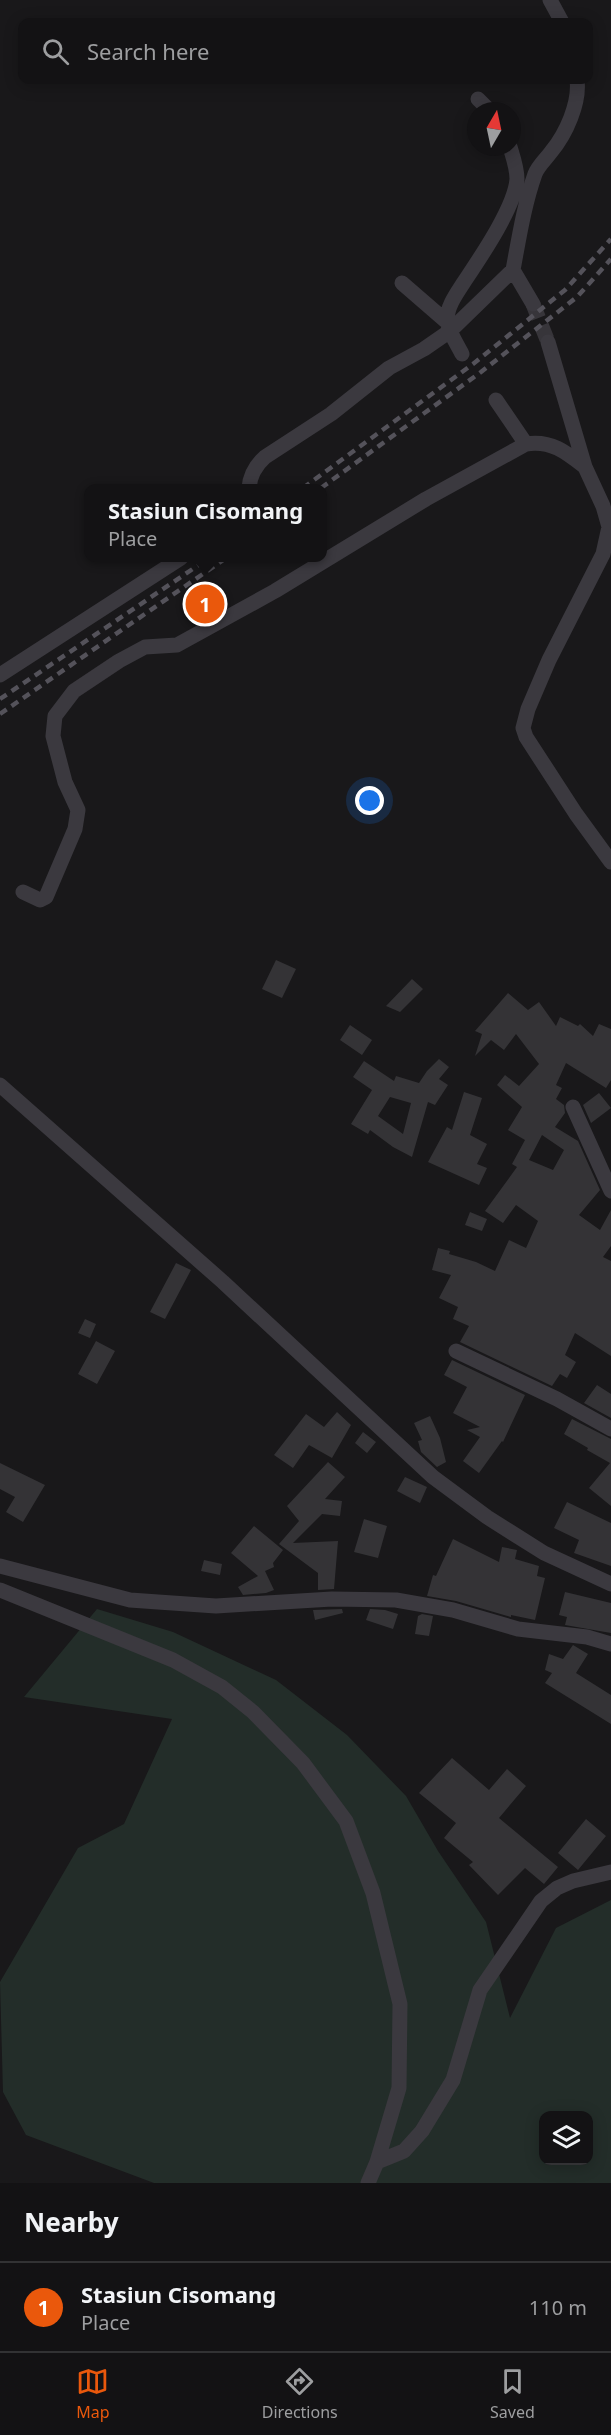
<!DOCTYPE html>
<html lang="en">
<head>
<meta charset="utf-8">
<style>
	:root { --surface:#131214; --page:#202022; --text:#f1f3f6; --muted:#9d9ea0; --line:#323234; --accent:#ea580c }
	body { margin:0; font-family:"Noto Sans",sans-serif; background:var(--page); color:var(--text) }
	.controls { position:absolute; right:18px; bottom:18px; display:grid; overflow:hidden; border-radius:12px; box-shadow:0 3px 15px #0003 }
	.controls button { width:54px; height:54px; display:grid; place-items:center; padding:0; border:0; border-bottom:2px solid var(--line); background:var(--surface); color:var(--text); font:30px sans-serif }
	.compass { position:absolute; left:467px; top:102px; width:54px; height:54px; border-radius:50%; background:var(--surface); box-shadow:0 3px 15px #0003; rotate:9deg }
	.you { position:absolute; left:370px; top:801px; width:21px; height:21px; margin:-15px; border:4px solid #fff; border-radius:50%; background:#1a73e8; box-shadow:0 0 0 9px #1a73e833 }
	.badge { display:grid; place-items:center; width:39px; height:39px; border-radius:50%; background:var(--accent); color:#fff; font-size:20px; font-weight:700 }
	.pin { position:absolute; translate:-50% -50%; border:3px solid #fff; box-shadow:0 2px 6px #0006 }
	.popup { position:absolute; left:84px; top:484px; width:243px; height:78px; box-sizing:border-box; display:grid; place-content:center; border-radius:12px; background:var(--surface); filter:drop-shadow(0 2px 4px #0005); font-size:20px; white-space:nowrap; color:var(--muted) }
	.popup b { font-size:22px; color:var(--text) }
	.popup::after { content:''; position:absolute; left:50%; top:100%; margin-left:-12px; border:12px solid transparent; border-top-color:var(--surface) }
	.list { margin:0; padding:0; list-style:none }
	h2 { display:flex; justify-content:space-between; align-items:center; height:78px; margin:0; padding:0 24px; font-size:26px }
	h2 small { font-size:20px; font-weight:400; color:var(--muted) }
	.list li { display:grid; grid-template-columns:39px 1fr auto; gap:18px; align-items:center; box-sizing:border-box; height:90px; padding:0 24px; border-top:2px solid var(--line) }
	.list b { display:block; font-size:22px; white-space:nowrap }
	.list p { margin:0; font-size:20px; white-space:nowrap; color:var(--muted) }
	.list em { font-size:20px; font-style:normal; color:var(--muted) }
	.icon { flex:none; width:33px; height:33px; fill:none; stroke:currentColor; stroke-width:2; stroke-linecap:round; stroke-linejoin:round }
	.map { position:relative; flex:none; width:611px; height:2183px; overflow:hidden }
	.search { position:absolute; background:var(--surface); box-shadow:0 3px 15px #0003; left:18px; right:18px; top:18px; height:66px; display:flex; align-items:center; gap:15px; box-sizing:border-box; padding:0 21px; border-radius:12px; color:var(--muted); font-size:22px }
	.sheet { height:168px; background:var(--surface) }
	nav { display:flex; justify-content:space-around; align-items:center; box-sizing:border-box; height:84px; border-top:2px solid var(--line); background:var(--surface); font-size:16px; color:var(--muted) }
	nav a { display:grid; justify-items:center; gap:3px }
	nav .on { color:var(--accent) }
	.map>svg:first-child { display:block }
	.green { fill:#232d29; fill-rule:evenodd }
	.building { fill:#343336; fill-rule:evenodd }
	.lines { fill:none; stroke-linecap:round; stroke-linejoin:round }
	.minor-tunnel { stroke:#37353a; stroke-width:15; stroke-dasharray:15 8; stroke-linecap:butt }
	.minor { stroke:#3b393f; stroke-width:15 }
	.rail { stroke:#54525a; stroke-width:4.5; stroke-dasharray:8 6; stroke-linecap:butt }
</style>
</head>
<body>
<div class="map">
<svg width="611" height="2183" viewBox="0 0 611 2183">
	<rect width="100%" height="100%" fill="#19181a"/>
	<!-- green -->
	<path class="green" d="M97,1609L173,1632L276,1680L347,1735L406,1796L438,1851L486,1922L510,2018L556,1928L611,1900V2183H154L26,2135L3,2092L0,1982L78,1848L124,1824L172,1719L24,1697ZM544,2116H588V2160H544Z"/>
	<!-- building -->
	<path class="building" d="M216,588L225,602L195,621L186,607Z
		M276,960L296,969L282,998L262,989Z
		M412,979L423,989L400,1012L386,1006Z
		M508,993L528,1010L539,1002L556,1026L560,1017L578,1026L580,1024L593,1036L599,1024L611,1029V1080L606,1088L566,1063L556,1085L562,1088L556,1099L564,1105L565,1113L555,1127L578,1141L600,1190L579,1215L600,1230L611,1210V1246L603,1257L611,1261V1356L575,1333L565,1355L576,1362L567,1378L560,1374L552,1386L460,1342L469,1326L453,1319L458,1307L439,1298L451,1275L432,1270L438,1248L450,1251L449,1254L476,1262L495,1271L509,1240L526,1248L538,1221L516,1205L503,1223L485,1211L517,1167L512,1164L525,1140L508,1130L522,1107L497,1085L505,1075L519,1086L539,1064L516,1034L504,1050L491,1040L475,1056L482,1034L475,1031ZM542,1135L564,1150L553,1170L529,1160Z
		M350,1025L372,1040L362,1055L340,1040Z
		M439,1059L449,1067L439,1079L448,1085L435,1105L428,1102L412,1157L393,1147L370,1130L368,1134L351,1124L372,1090L353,1077L364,1061L394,1081L396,1076L419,1083L427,1071ZM390,1097L411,1103L403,1134L378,1116Z
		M464,1092L482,1098L470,1135L487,1144L477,1164L487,1168L479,1185L428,1162L447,1127L452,1130Z
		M599,1093L611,1108L591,1123L583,1105Z
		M470,1212L487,1219L482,1231L465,1225Z
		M176,1263L191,1270L165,1319L150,1312Z
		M85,1319L96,1324L90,1338L78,1333Z
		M96,1341L115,1351L97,1384L78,1374Z
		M452,1360L525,1395L503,1442L502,1441L479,1473L463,1461L480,1437L467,1430L480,1427L453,1413L467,1387L444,1375Z
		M597,1385L611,1394V1418L584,1403Z
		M337,1412L351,1425L332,1458L309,1445L293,1468L274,1455L306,1414L324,1427Z
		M430,1416L440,1438L446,1462L437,1467L421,1452L418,1441L422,1440L414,1423Z
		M572,1419L611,1439V1506L589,1488L610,1463L587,1450L588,1448L564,1434Z
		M363,1432L376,1442L367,1453L355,1443Z
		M328,1462L345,1477L325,1499L342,1501L340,1516L322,1514L293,1543L338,1541L334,1589L318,1590V1573L279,1544L299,1521L287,1506Z
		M0,1463L45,1485L23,1522L6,1512L15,1497L0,1489Z
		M405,1477L427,1487L420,1503L397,1491Z
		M567,1502L611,1523V1566L574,1553L579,1540L554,1528Z
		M364,1519L387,1526L378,1558L354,1552Z
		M254,1526L283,1550L273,1563L274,1567L265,1571L274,1590L266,1593L243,1595L238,1587L258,1576L231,1553Z
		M453,1539L499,1562L502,1547L517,1550L515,1559L539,1566L537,1576L545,1578L535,1620L511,1615V1617L456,1601L427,1596L433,1575L436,1576Z
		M204,1560L222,1564L220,1575L201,1571Z
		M565,1592L611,1603V1633L565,1625L567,1617L559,1615Z
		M342,1609L343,1613L315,1620L313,1610Z
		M370,1609L385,1610L398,1614L393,1629L366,1620Z
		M422,1614L433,1616L429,1636L415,1634L418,1616Z
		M573,1645L588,1654L576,1673L611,1695V1724L545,1683L552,1673L545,1670L549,1654L563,1659Z
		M452,1758L489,1790L507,1769L526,1786L499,1818L558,1867L544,1884L525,1868L498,1895L469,1865L473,1862L444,1838L456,1823L419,1793Z
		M586,1819L606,1836L578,1870L558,1853Z"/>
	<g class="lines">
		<!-- minor-tunnel -->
		<path class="minor-tunnel" d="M533,304L548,342"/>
		<!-- minor -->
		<path class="minor" d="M550,0L562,22
			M478,99L490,111
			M402,283L447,322
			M533,304L513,270C519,238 524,205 535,174C538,166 546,159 551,152C566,134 580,103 577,80
			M548,342L585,467L603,506L609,527L603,554L549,660L528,709L523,728L526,737L576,814L611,862
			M462,354C457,344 448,331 447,320C447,306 457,293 464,282C480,258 515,207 517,179C517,168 513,157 510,147
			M496,400L526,444
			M249,488C250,475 255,466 265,457L331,414L389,368L424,349L450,331L513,270
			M0,675L181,558
			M23,892L40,900L46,897L75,829L78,810L65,782L53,736L55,716L74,691L119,661L145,647L177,645L275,591L426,499L526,444C551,440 566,452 585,467
			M0,1085L223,1282L433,1477L487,1517L544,1553L611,1584
			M573,1107L611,1191
			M456,1351L557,1399L611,1429
			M0,1566L130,1600L158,1602L216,1606L332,1599L396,1600L453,1610L518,1629L587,1637L611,1644
			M0,1590L173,1660L222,1687L253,1712L303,1763L346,1821L373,1893L400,2004L399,2088L377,2162L368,2183
			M377,2162L404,2151L422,2131L453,2080L480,1990L541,1901L557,1888L573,1881L611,1872"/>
		<!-- rail -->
		<path class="rail" d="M303,488L473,364L565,290L611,239
			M321,488L481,372L577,297L611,259
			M0,699L209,558
			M0,714L226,558"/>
	</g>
</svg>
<div class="controls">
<button><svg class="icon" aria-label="layers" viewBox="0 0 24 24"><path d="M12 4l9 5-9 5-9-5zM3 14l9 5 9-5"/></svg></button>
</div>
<svg class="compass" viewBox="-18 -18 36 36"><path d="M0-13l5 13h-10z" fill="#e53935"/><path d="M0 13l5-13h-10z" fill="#9d9ea0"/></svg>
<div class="you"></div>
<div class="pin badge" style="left:205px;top:604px">1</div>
<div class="popup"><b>Stasiun Cisomang</b>Place</div>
<div class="search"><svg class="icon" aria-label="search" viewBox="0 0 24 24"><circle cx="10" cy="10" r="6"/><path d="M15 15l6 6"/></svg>Search here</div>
</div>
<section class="sheet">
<h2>Nearby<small></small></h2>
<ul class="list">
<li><span class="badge">1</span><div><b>Stasiun Cisomang</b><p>Place</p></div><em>110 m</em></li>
</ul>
</section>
<nav>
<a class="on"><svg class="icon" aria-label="map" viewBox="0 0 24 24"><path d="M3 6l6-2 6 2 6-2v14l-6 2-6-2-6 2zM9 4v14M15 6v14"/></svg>Map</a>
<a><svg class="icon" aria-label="directions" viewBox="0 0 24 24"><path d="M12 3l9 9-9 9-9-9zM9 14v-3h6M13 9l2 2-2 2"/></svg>Directions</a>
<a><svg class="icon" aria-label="saved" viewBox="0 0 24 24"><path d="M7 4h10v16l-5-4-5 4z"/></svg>Saved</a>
</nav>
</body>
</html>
